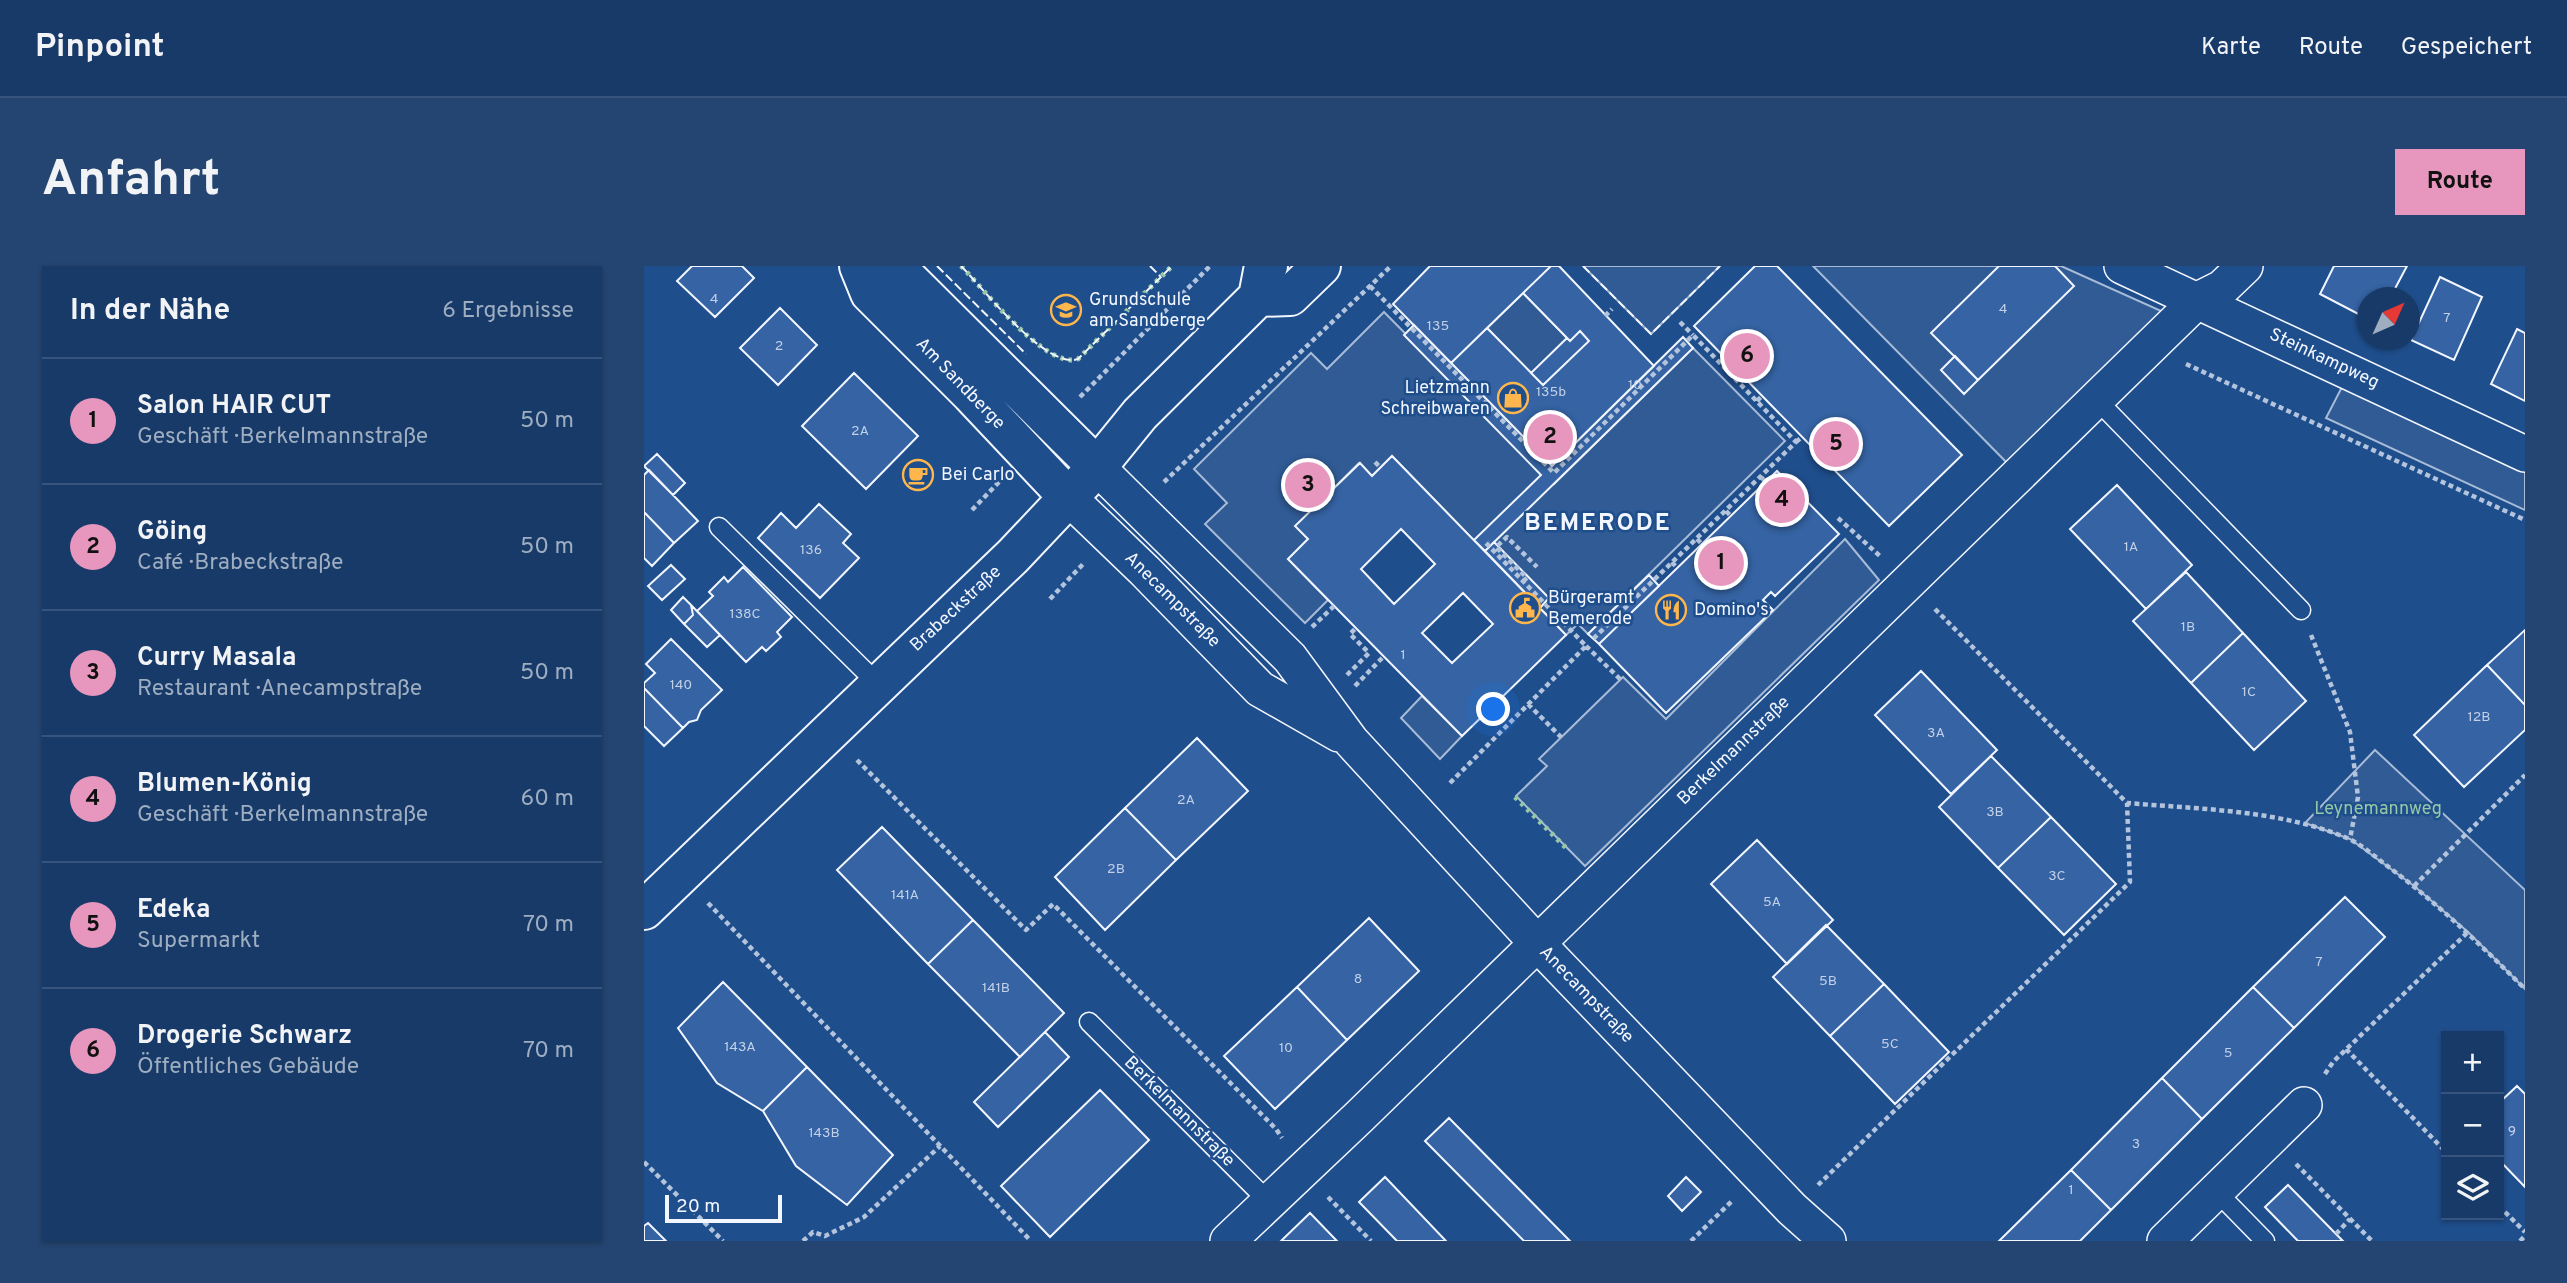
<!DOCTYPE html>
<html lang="de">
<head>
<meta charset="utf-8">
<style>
	:root { --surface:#173a69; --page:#244571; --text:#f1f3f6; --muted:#9eadc0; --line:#36547d; --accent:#e797bd }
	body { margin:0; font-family:Overpass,sans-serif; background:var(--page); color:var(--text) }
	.controls { position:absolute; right:21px; bottom:21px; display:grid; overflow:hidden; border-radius:0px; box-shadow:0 2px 5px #0004 }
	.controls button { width:63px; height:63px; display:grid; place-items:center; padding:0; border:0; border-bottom:2px solid var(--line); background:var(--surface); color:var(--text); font:35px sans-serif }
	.compass { position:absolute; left:1713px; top:21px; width:63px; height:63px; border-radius:50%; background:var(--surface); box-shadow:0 2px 5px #0004; rotate:45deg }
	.scale { position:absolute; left:21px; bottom:18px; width:117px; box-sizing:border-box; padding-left:7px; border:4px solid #f2f6ff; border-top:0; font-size:19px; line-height:24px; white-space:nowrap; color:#f2f6ff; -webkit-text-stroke:5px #1f4e8c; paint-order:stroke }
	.you { position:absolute; left:850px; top:444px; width:24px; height:24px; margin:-18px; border:5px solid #fff; border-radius:50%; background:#1a73e8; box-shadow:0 0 0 10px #1a73e833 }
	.badge { display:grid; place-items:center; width:46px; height:46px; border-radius:50%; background:var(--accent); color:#111; font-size:23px; font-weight:700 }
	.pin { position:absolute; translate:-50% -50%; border:4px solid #fff; box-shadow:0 2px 7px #0006 }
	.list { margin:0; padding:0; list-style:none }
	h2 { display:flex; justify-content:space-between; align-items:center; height:91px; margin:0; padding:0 28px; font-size:30px }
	h2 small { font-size:23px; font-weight:400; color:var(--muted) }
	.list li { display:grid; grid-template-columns:46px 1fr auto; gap:21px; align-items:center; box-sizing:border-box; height:126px; padding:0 28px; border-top:2px solid var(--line) }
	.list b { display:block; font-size:26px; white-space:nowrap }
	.list p { margin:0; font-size:23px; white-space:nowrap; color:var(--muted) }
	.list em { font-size:23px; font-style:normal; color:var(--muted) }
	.icon { flex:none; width:38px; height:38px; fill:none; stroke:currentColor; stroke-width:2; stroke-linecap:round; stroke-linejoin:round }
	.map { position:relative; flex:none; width:1881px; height:975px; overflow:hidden; border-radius:0px }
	header { display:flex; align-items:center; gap:42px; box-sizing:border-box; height:98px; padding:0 35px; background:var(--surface); border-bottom:2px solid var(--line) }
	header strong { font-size:33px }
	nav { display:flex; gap:38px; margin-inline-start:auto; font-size:24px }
	.intro { display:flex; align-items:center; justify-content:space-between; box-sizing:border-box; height:168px; padding:0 42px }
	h1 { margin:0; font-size:49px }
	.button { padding:18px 32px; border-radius:0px; background:var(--accent); color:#111; font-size:24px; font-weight:700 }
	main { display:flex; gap:42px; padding:0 42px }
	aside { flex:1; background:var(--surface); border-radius:0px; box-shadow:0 2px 5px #0004 }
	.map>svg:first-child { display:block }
	.built { fill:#305b95; stroke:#a8bbd7; stroke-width:2 }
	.building { fill:#3563a3; stroke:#f2f6ff; stroke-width:2; fill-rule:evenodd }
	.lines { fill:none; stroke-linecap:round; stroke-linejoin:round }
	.lane-casing { stroke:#f2f6ff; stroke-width:21 }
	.street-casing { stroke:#f2f6ff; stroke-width:38 }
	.secondary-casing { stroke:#f2f6ff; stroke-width:42 }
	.path { stroke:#b3c4dc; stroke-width:4.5; stroke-dasharray:5 3.5; stroke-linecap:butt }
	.lane { stroke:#1f4e8c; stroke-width:18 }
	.street { stroke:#1f4e8c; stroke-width:35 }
	.secondary { stroke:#1f4e8c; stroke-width:38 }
	.hedge { stroke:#97c8a6; stroke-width:5; stroke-dasharray:3.5 5; stroke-linecap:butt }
	.fence { stroke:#f2f6ff; stroke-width:2; stroke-dasharray:9 3.5; stroke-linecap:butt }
	.labels { text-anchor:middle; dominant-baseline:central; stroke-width:5; stroke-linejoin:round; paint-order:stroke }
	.number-label { font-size:14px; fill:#c3d1e8 }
	.poi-label { font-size:18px; fill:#f2f6ff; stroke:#1f4e8c; text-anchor:start }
	.street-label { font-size:18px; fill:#f2f6ff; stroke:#1f4e8c }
	.park-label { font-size:18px; fill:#97c8a6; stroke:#1f4e8c }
	.district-label { font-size:24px; font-weight:bold; letter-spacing:2px; fill:#f2f6ff; stroke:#1f4e8c }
</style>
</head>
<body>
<header>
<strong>Pinpoint</strong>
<nav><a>Karte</a><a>Route</a><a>Gespeichert</a></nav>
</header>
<div class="intro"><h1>Anfahrt</h1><a class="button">Route</a></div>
<main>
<aside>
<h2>In der Nähe<small>6 Ergebnisse</small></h2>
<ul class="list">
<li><span class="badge">1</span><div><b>Salon HAIR CUT</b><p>Geschäft · Berkelmannstraße</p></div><em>50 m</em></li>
<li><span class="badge">2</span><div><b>Göing</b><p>Café · Brabeckstraße</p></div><em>50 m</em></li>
<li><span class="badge">3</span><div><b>Curry Masala</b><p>Restaurant · Anecampstraße</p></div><em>50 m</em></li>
<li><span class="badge">4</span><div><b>Blumen-König</b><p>Geschäft · Berkelmannstraße</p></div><em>60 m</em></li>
<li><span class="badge">5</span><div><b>Edeka</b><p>Supermarkt</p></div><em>70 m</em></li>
<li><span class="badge">6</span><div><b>Drogerie Schwarz</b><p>Öffentliches Gebäude</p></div><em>70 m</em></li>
</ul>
</aside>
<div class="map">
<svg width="1881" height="975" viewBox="0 0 1881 975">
	<rect width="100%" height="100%" fill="#1f4e8c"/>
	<!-- built -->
	<path class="built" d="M939,0H1076L1007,68Z
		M1169,0H1417L1535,53L1374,208Z
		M879,27L926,75L899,119L843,62Z
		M740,46L910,218L1049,82L1141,175L944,368L934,358L922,369L748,190L728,210L715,197L652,260L664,273L644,293L684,334L661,357L561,258L583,237L550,203L667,87L683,103Z
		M1698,121L1881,205V244L1682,152Z
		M1201,273L1235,314L941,600L872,530L903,500L895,493L979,411L1022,453Z
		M778,430L818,470L796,493L757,452Z
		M1731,484L1881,624V723L1824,666L1770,620L1706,573L1661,557Z"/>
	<!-- building -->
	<path class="building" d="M48,0H98L110,12L71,51L33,15Z
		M786,0H907L807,97L749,38Z
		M907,0H915L1010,100L908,200L807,97L843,62L899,119L945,75L936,65L926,75L879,27Z
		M1111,0H1133L1318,189L1245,260L1050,60Z
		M1355,0H1411L1430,20L1334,114L1287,67Z
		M1690,0H1763L1746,32H1724V53L1676,28Z
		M1796,11L1838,31L1810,94L1767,74Z
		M136,42L173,79L134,119L96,82Z
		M770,59L908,200L1039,71L1049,82L841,285L830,274L897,209L760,69Z
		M1873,63L1881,67V135L1847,118Z
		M936,65L945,75L899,119L887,107L923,72L926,75Z
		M1311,90L1334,114L1320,128L1297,104Z
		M210,107L274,170L222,223L158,160Z
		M13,188L41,217L29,229L0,200Z
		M748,190L922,369L818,470L644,293L664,273L651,260L716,197L728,210ZM757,263L791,298L750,338L717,303ZM819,327L849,358L808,397L778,367Z
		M5,204L54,255L30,277L0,246V209Z
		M1133,205L1195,268L1131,330L1127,326L1119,334L1129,344L1022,447L955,378Z
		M1473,219L1548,299L1502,343L1426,263Z
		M175,238L207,268L199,277L215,292L176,332L114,272L137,247L152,262Z
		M0,246L30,277L8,300L0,292Z
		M850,276L905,332L896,342L841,285Z
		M27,299L41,313L18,334L4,320Z
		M99,301L148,351L133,366L137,371L122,385L118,381L102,396L53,345L69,330L65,326L80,311L84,316Z
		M1542,306L1599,367L1547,417L1489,355Z
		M1005,309L1015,320L955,378L944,368Z
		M39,331L47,339L49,349L40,358L27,344Z
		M47,339L76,369L63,381L40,358L49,349Z
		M1881,364V439L1843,399Z
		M1599,367L1662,435L1610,484L1547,417Z
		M27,373L78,424L57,444L53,454L45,456L39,462L0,422V417L11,407L2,398Z
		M1843,399L1881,439V464L1820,521L1770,469Z
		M1277,405L1353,484L1307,528L1231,449Z
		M0,422L39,462L20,480L0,460Z
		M553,472L604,525L532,594L481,542Z
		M1347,490L1407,551L1354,602L1295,541Z
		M481,542L532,594L461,664L411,611Z
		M1407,551L1472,618L1420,669L1354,602Z
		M238,561L329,654L284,698L193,604Z
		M1113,574L1189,654L1143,698L1067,618Z
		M1701,631L1741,671L1650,762L1609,721Z
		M725,652L775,705L703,774L653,721Z
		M329,654L420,747L376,791L284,698Z
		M1182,659L1240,718L1186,770L1129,711Z
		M79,716L163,801L119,845L73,817L34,762Z
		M1240,718L1305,786L1251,838L1186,770Z
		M653,721L703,774L631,843L580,790Z
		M1609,721L1650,762L1558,853L1518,812Z
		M401,766L425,791L354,861L330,836Z
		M163,801L249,889L203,939L152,900L119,845Z
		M1518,812L1558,853L1467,944L1427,904Z
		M1873,820L1881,828V921L1855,894V837Z
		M456,824L505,874L406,971L357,920Z
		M805,852L926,975H880L781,875Z
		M1427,904L1467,944L1436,975H1355Z
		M741,911L802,975H753L715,936Z
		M1042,911L1057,926L1038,945L1024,930Z
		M1644,919L1692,968L1699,975H1654L1621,941Z
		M666,947L693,975H637Z
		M4,957L22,975H0V960Z"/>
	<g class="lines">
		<!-- lane casing -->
		<g class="lane-casing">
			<path id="lane" d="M1452,133L1657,344
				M75,261L234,418
				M445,756L625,936
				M1572,925L1621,975"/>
		</g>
		<!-- street casing -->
		<g class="street-casing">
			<path id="street" d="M1478,0L1881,188
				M453,201L646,392L707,475L893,677L1148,943L1184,975
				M424,231L501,305L616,423L695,468
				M584,975L715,851L1554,34L1578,22L1601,0
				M1521,975L1660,839"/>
		</g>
		<!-- secondary casing -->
		<g class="secondary-casing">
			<path id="secondary" d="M215,0L226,27L327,128L424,231
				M251,0L453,201
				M614,31L646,30L677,0
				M0,644L369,290L453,201L496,148L614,31L619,5L624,0"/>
		</g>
		<!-- path -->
		<path class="path" d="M726,20L910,207L1049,69L1152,176L949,373
			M961,50L968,43
			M1036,56L1049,69
			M1542,98L1881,254
			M1084,105L1090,101
			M436,131L566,0
			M1113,135L1118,130
			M1152,176L1158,171
			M731,196L736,201
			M1117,211L1122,216
			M520,216L747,0
			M328,244L355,216
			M1082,245L1087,250
			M1194,252L1237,291
			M1053,273L1058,278
			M1028,296L1033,302
			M879,315L883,312L852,281L863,271L893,301
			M406,333L440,297
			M1291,343L1483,537C1554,543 1637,544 1703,572C1717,578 1730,590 1742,599C1792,636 1837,679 1881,723
			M668,361L690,340
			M1667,369L1706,466L1714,531L1706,573
			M942,380L976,413
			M703,409L725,387L706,368L712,362
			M711,420L740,390
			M884,438L917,471
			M213,494L382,664L409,638L632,863L638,872
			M806,517L942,380L842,277L845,275
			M1770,620L1881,509
			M64,637L387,975
			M1702,783L1802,886
			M1681,808L1689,796L1824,666
			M0,896L79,975
			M1652,898L1728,975
			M1174,919L1486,616L1483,537
			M684,931L727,975
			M1855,940L1881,966
			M1692,968L1706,953
			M159,975L169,966L181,970L220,951L296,880
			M1047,975L1089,934
			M1876,975L1881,970"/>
		<!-- lane -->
		<use href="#lane" class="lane"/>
		<!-- street -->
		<use href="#street" class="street"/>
		<!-- secondary -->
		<use href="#secondary" class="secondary"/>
		<!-- hedge -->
		<path class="hedge" d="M317,0C339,22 402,104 434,93L528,0
			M871,531L924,584"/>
		<!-- fence -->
		<path class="fence" d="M293,0L382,88
			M317,0C339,22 402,104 434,93L528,0
			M506,0L517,11
			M939,0L1007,68L1076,0"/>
	</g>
	<!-- icons -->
	<defs>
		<g id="school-ring" transform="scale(1.575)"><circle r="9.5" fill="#1f4e8c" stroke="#ffb74d" stroke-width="1.5"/><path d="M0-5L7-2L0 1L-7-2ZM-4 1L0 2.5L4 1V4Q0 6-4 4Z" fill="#ffb74d"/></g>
		<g id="shop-ring" transform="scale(1.575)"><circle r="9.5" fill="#1f4e8c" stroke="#ffb74d" stroke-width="1.5"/><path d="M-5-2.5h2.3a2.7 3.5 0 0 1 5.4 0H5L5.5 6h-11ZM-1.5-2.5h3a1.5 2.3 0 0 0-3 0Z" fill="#ffb74d"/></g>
		<g id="cafe-ring" transform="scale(1.575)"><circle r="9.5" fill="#1f4e8c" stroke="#ffb74d" stroke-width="1.5"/><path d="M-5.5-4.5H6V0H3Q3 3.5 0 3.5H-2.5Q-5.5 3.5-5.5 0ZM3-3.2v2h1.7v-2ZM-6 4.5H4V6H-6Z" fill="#ffb74d"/></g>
		<g id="civic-ring" transform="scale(1.575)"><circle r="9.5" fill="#1f4e8c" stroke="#ffb74d" stroke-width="1.5"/><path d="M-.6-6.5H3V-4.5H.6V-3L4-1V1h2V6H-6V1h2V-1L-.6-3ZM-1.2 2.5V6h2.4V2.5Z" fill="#ffb74d"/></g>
		<g id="restaurant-ring" transform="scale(1.575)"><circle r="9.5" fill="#1f4e8c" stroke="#ffb74d" stroke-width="1.5"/><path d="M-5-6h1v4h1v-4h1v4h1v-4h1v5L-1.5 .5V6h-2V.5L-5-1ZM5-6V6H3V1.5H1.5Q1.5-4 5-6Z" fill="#ffb74d"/></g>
	</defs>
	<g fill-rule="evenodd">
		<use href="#school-ring" x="422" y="44"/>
		<use href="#shop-ring" x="869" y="132"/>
		<use href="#cafe-ring" x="274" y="209"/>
		<use href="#civic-ring" x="881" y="342"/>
		<use href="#restaurant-ring" x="1027" y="344"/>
	</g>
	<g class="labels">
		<!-- number labels -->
		<g class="number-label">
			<text x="70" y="33">4</text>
			<text x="1359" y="43">4</text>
			<text x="1803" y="52">7</text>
			<text x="794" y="60">135</text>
			<text x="135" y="80">2</text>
			<text x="991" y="119">10</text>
			<text x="907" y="126">135b</text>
			<text x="216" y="165">2A</text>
			<text x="1487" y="281">1A</text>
			<text x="167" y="284">136</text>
			<text x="101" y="348">138C</text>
			<text x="1544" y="361">1B</text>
			<text x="759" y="389">1</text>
			<text x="37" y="419">140</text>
			<text x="1605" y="426">1C</text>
			<text x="1835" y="451">12B</text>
			<text x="1292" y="467">3A</text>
			<text x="542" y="534">2A</text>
			<text x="1351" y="546">3B</text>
			<text x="472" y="603">2B</text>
			<text x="1413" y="610">3C</text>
			<text x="261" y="629">141A</text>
			<text x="1128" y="636">5A</text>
			<text x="1675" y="696">7</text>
			<text x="714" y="713">8</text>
			<text x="1184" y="715">5B</text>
			<text x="352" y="722">141B</text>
			<text x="1246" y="778">5C</text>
			<text x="96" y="781">143A</text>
			<text x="642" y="782">10</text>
			<text x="1584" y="787">5</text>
			<text x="1868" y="865">9</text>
			<text x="180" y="867">143B</text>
			<text x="1492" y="878">3</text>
			<text x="1427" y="924">1</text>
		</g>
		<!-- poi labels -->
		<g class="poi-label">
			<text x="445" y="34">Grundschule<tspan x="445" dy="21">am Sandberge</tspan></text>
			<text x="846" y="122" text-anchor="end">Lietzmann<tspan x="846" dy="21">Schreibwaren</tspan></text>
			<text x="297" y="209">Bei Carlo</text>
			<text x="904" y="332">Bürgeramt<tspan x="904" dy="21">Bemerode</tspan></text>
			<text x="1050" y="344">Domino's</text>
		</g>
		<!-- street labels -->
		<g class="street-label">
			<text transform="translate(1680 93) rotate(25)">Steinkampweg</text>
			<text transform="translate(316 118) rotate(46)">Am Sandberge</text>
			<text transform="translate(528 334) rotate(45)">Anecampstraße</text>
			<text transform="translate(312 343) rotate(-43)">Brabeckstraße</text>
			<text transform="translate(1090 485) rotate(-44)">Berkelmannstraße</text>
			<text transform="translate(942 729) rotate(46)">Anecampstraße</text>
			<text transform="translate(535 846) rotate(45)">Berkelmannstraße</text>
		</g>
		<!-- park labels -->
		<g class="park-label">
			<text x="1734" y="543">Leynemannweg</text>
		</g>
		<!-- district labels -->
		<g class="district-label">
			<text x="954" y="258">BEMERODE</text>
		</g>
	</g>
</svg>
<div class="controls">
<button>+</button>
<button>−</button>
<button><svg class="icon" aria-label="layers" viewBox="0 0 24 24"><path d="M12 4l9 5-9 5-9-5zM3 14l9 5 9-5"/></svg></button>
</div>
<svg class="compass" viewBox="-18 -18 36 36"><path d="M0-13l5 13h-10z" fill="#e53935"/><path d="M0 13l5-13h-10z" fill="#9eadc0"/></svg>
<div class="scale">20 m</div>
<div class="you"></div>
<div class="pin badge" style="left:1077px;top:297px">1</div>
<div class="pin badge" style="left:906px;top:171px">2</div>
<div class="pin badge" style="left:664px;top:219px">3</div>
<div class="pin badge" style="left:1138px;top:234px">4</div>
<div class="pin badge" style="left:1192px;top:178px">5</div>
<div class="pin badge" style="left:1103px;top:90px">6</div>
</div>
</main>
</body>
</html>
